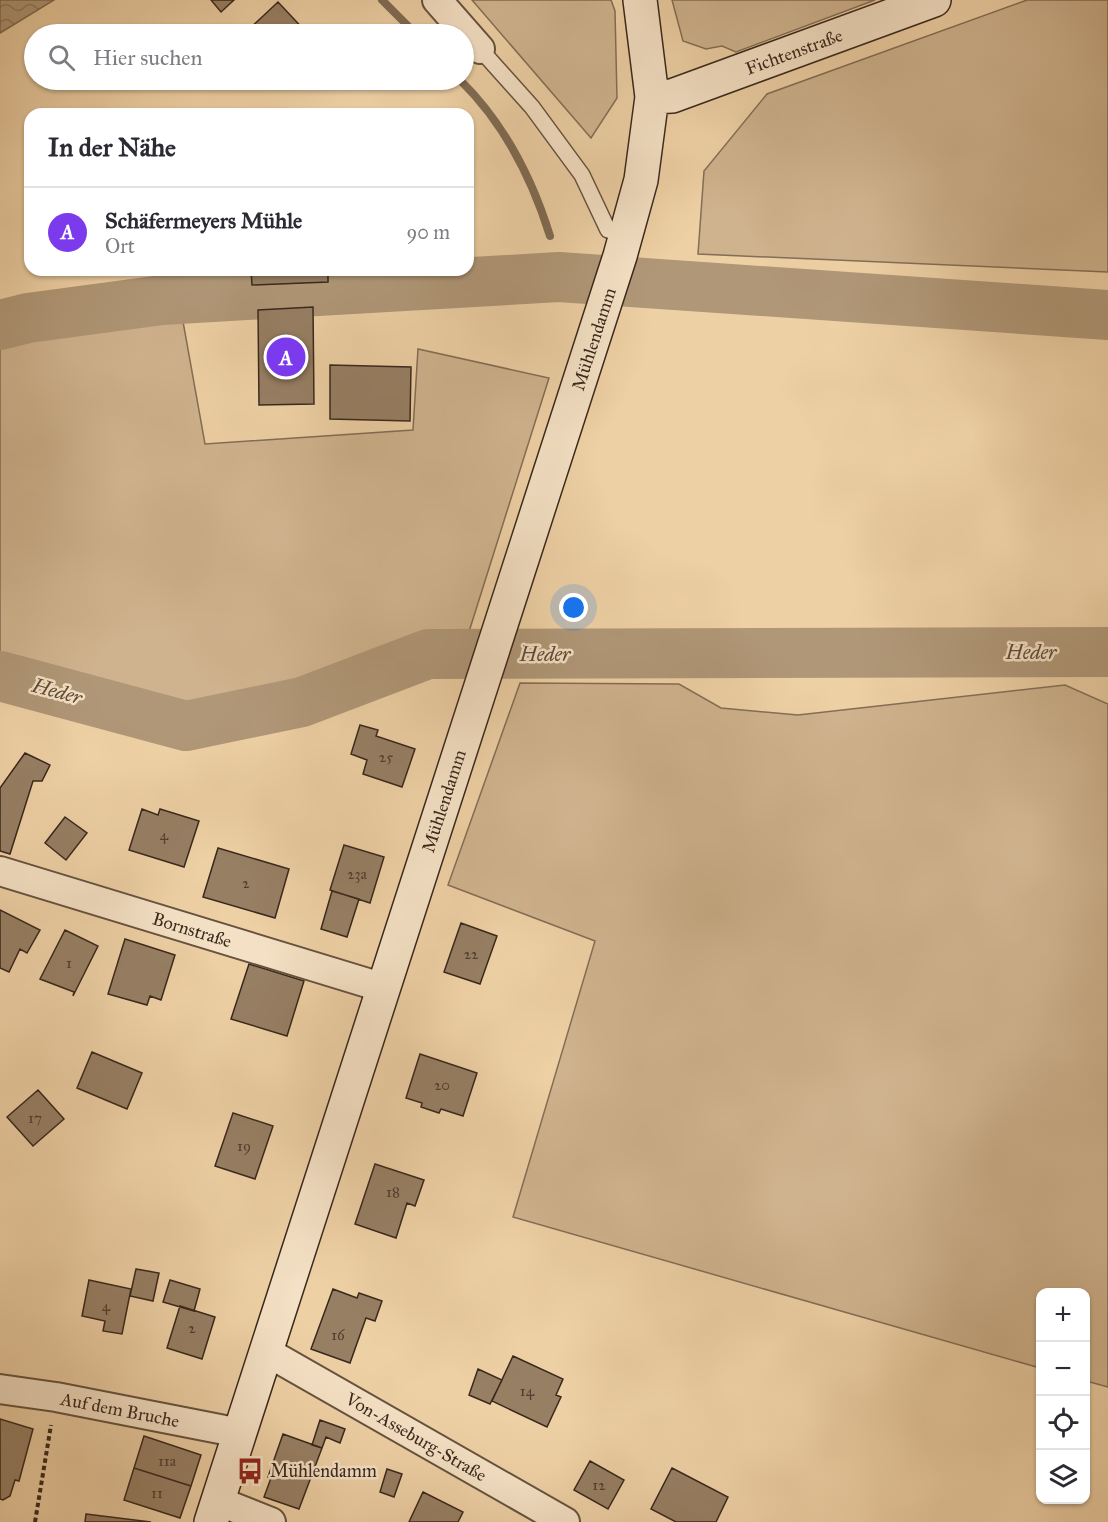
<!DOCTYPE html>
<html lang="de">
<head>
<meta charset="utf-8">
<style>
	:root { --surface:#fff; --page:#f2f2f3; --text:#2b2b33; --muted:#7c7c81; --line:#e1e1e2; --accent:#7c3aed }
	body { margin:0; font-family:"IM FELL Great Primer",serif; background:var(--page); color:var(--text) }
	.controls { position:absolute; right:18px; bottom:18px; display:grid; overflow:hidden; border-radius:12px; box-shadow:0 2px 4px #0004 }
	.controls button { width:54px; height:54px; display:grid; place-items:center; padding:0; border:0; border-bottom:2px solid var(--line); background:var(--surface); color:var(--text); font:30px sans-serif }
	.you { position:absolute; left:574px; top:608px; width:21px; height:21px; margin:-15px; border:4px solid #fff; border-radius:50%; background:#1a73e8; box-shadow:0 0 0 9px #1a73e833 }
	.badge { display:grid; place-items:center; width:39px; height:39px; border-radius:50%; background:var(--accent); color:#fff; font-size:20px; font-weight:700 }
	.pin { position:absolute; translate:-50% -50%; border:3px solid #fff; box-shadow:0 2px 6px #0006 }
	.list { margin:0; padding:0; list-style:none }
	h2 { display:flex; justify-content:space-between; align-items:center; height:78px; margin:0; padding:0 24px; font-size:26px }
	h2 small { font-size:20px; font-weight:400; color:var(--muted) }
	.list li { display:grid; grid-template-columns:39px 1fr auto; gap:18px; align-items:center; box-sizing:border-box; height:90px; padding:0 24px; border-top:2px solid var(--line) }
	.list b { display:block; font-size:22px; white-space:nowrap }
	.list p { margin:0; font-size:20px; white-space:nowrap; color:var(--muted) }
	.list em { font-size:20px; font-style:normal; color:var(--muted) }
	.icon { flex:none; width:33px; height:33px; fill:none; stroke:currentColor; stroke-width:2; stroke-linecap:round; stroke-linejoin:round }
	.map { position:relative; flex:none; width:1108px; height:1522px; overflow:hidden }
	.search { position:absolute; background:var(--surface); box-shadow:0 2px 4px #0004; left:24px; top:24px; width:450px; height:66px; display:flex; align-items:center; gap:15px; box-sizing:border-box; padding:0 21px; border-radius:33px; color:var(--muted); font-size:22px }
	.panel { position:absolute; background:var(--surface); box-shadow:0 2px 4px #0004; left:24px; top:108px; width:450px; height:168px; border-radius:18px }
	.map>svg:first-child { display:block }
	.green { fill:#cfb38e; stroke:#846e56; stroke-width:1.5 }
	.water { fill:url(#water-waves); stroke:#806b53; stroke-width:1.5 }
	.lines { fill:none; stroke-linecap:round; stroke-linejoin:round }
	.stream { stroke:#806b53; stroke-width:8 }
	.river { stroke:#b09777; stroke-width:50 }
	.building { fill:#977f64; stroke:#39281d; stroke-width:1.5 }
	.lane-casing { stroke:#66523f; stroke-width:18 }
	.street-casing { stroke:#66523f; stroke-width:32 }
	.secondary-casing { stroke:#39281d; stroke-width:36 }
	.path { stroke:#39281d; stroke-width:4; stroke-dasharray:4.5 3; stroke-linecap:butt }
	.lane { stroke:#f4e0c4; stroke-width:15 }
	.street { stroke:#f4e0c4; stroke-width:28 }
	.secondary { stroke:#f4e0c4; stroke-width:33 }
	.labels { text-anchor:middle; dominant-baseline:central; stroke-width:5; stroke-linejoin:round; paint-order:stroke }
	.number-label { font-size:15px; fill:#503e2f }
	.street-label { font-size:18px; fill:#39281d; stroke:#f4e0c4 }
	.poi-label { font-size:18px; fill:#39281d; stroke:#f4e0c4; text-anchor:start }
	.water-label { font-size:20px; font-style:italic; fill:#5d4938; stroke:#f4e0c4 }
</style>
</head>
<body>
<div class="map">
<svg width="1108" height="1522" viewBox="0 0 1108 1522">
	<defs>
		<pattern id="water-waves" width="16" height="10" patternUnits="userSpaceOnUse" patternTransform="scale(1.5)"><rect width="16" height="10" fill="#b09777"/><path d="M0 5q4-4 8 0t8 0" fill="none" stroke="#907b61"/></pattern>
	</defs>
	<rect width="100%" height="100%" fill="#eed0a5"/>
	<filter id="stains"><feTurbulence type="fractalNoise" baseFrequency=".00333" numOctaves="4"/><feColorMatrix values="0 0 0 0 .2 0 0 0 0 .09 0 0 0 0 .02 0 0 0 .5 -.17"/></filter>
	<radialGradient id="worn" r=".72"><stop offset=".6" stop-color="#630" stop-opacity="0"/><stop offset="1" stop-color="#630" stop-opacity=".3"/></radialGradient>
	<!-- green -->
	<path class="green" d="M472,0H611L615,11L617,98L591,138Z
		M672,0H875L736,52L722,46L706,49L683,41Z
		M1027,0H1108V272L698,254L704,171L767,94Z
		M182,316L205,444L413,430L418,349L549,378L467,638L373,654L300,687L193,708L0,659V341L62,324Z
		M520,683L679,684L721,708L798,715L1065,685L1108,704V1387L1086,1381V1292H1040V1368L513,1217L595,941L448,885Z"/>
	<!-- water -->
	<path class="water" d="M0,0H54L0,33Z"/>
	<g class="lines">
		<!-- stream -->
		<path class="stream" d="M382,0L416,34
			M460,80C504,123 532,178 550,236
			M555,260L559,277"/>
		<!-- river -->
		<path class="river" d="M0,325L28,318L162,300L559,277L1108,315
			M0,676L186,726L302,702L428,654L1108,652"/>
	</g>
	<!-- building -->
	<path class="building" d="M211,0H234L221,12Z
		M278,2L308,34H249L246,32Z
		M251,270H328V282L252,285Z
		M313,307L314,404L259,405L258,310Z
		M330,365L411,367L410,421L330,419Z
		M360,725L378,730L376,736L415,749L402,787L363,774L367,760L351,754Z
		M25,753L50,765L42,781H33L10,854L0,851V788Z
		M142,809L158,815L160,809L199,821L184,867L129,850Z
		M65,817L87,833L66,860L45,843Z
		M344,845L384,857L370,903L330,890Z
		M218,848L289,869L275,918L203,897Z
		M332,891L359,899L347,937L321,929Z
		M0,910L40,930L27,953L20,949L9,972L0,968Z
		M461,923L497,936L480,984L444,972Z
		M65,930L98,946L73,996L74,992L40,979Z
		M125,939L175,955L161,1000L150,996L147,1005L108,994Z
		M249,964L304,981L287,1036L231,1019Z
		M92,1052L142,1073L127,1109L77,1088Z
		M420,1054L477,1073L463,1116L441,1109L439,1113L421,1107L422,1103L406,1098Z
		M38,1090L64,1119L33,1146L7,1117Z
		M233,1113L273,1126L255,1179L215,1166Z
		M375,1164L424,1180L415,1206L407,1203L396,1238L355,1224Z
		M136,1269L159,1273L153,1301L130,1296Z
		M89,1280L131,1289L122,1334L103,1331L105,1321L82,1316Z
		M170,1280L200,1289L194,1311L163,1302Z
		M333,1289L357,1298L359,1293L382,1301L375,1321L366,1318L350,1363L311,1349Z
		M180,1306L215,1317L202,1359L167,1348Z
		M513,1356L563,1379L556,1395L561,1397L547,1427L492,1401Z
		M478,1369L502,1380L490,1404L469,1395Z
		M0,1419L33,1429L19,1481L15,1480L10,1496L3,1500L0,1499Z
		M320,1420L345,1429L340,1443L326,1437L322,1448L312,1445Z
		M283,1434L322,1448L299,1509L264,1497L271,1478L268,1477Z
		M144,1436L201,1455L191,1486L134,1468Z
		M590,1461L624,1480L608,1509L574,1490Z
		M134,1468L191,1486L180,1518L124,1500Z
		M672,1468L728,1497L716,1522H676L651,1509Z
		M387,1469L402,1474L394,1497L380,1492Z
		M423,1492L463,1512L458,1522H409Z
		M86,1514L151,1522H85Z"/>
	<g class="lines">
		<!-- lane casing -->
		<g class="lane-casing">
			<path id="lane" d="M480,49L532,107L582,175L608,230L626,236"/>
		</g>
		<!-- street casing -->
		<g class="street-casing">
			<path id="street" d="M437,0L480,49
				M0,871L384,988
				M267,1352L565,1522
				M0,1389L56,1397L240,1433
				M218,1501L271,1522"/>
		</g>
		<!-- secondary casing -->
		<g class="secondary-casing">
			<path id="secondary" d="M652,97L672,96L934,0
				M211,1522L620,256L641,180L652,97L640,0"/>
		</g>
		<!-- path -->
		<path class="path" d="M35,1522L51,1425"/>
		<!-- lane -->
		<use href="#lane" class="lane"/>
		<!-- street -->
		<use href="#street" class="street"/>
		<!-- secondary -->
		<use href="#secondary" class="secondary"/>
	</g>
	<!-- icons -->
	<defs>
		<g id="bus-bare" transform="scale(2.07)"><path d="M-5-6H5V4H4V6H2V4H-2V6H-4V4H-5ZM-3.5-4V0h7V-4ZM-3.5 1.2v1.5H-2V1.2ZM2 1.2v1.5H3.5V1.2Z" fill="#8f2418" stroke="#f4e0c4" stroke-width="2.5" paint-order="stroke"/></g>
	</defs>
	<g fill-rule="evenodd">
		<use href="#bus-bare" x="250" y="1471"/>
	</g>
	<g class="labels">
		<!-- number labels -->
		<g class="number-label">
			<text x="386" y="757">25</text>
			<text x="164" y="835">4</text>
			<text x="357" y="874">23a</text>
			<text x="246" y="883">2</text>
			<text x="471" y="954">22</text>
			<text x="69" y="963">1</text>
			<text x="442" y="1085">20</text>
			<text x="35" y="1118">17</text>
			<text x="244" y="1146">19</text>
			<text x="393" y="1192">18</text>
			<text x="106" y="1306">4</text>
			<text x="192" y="1328">2</text>
			<text x="338" y="1335">16</text>
			<text x="527" y="1391">14</text>
			<text x="167" y="1461">11a</text>
			<text x="599" y="1485">12</text>
			<text x="157" y="1493">11</text>
		</g>
		<!-- street labels -->
		<g class="street-label">
			<text transform="translate(794 52) rotate(-20)">Fichtenstraße</text>
			<text transform="translate(594 339) rotate(-72)">Mühlendamm</text>
			<text transform="translate(444 801) rotate(-72)">Mühlendamm</text>
			<text transform="translate(192 930) rotate(17)">Bornstraße</text>
			<text transform="translate(120 1410) rotate(11)">Auf dem Bruche</text>
			<text transform="translate(416 1437) rotate(30)">Von-Asseburg-Straße</text>
		</g>
		<!-- poi labels -->
		<g class="poi-label">
			<text x="270" y="1471">Mühlendamm</text>
		</g>
		<!-- water labels -->
		<g class="water-label">
			<text x="1031" y="652">Heder</text>
			<text x="545" y="654">Heder</text>
			<text transform="translate(57 691) rotate(15)">Heder</text>
		</g>
	</g>
	<rect width="100%" height="100%" filter="url(#stains)"/>
	<rect width="100%" height="100%" fill="url(#worn)"/>
</svg>
<div class="controls">
<button>+</button>
<button>−</button>
<button><svg class="icon" aria-label="locate" viewBox="0 0 24 24"><circle cx="12" cy="12" r="6"/><path d="M12 2v4M12 18v4M2 12h4M18 12h4"/></svg></button>
<button><svg class="icon" aria-label="layers" viewBox="0 0 24 24"><path d="M12 4l9 5-9 5-9-5zM3 14l9 5 9-5"/></svg></button>
</div>
<div class="you"></div>
<div class="pin badge" style="left:286px;top:357px">A</div>
<div class="search"><svg class="icon" aria-label="search" viewBox="0 0 24 24"><circle cx="10" cy="10" r="6"/><path d="M15 15l6 6"/></svg>Hier suchen</div>
<section class="panel">
<h2>In der Nähe<small></small></h2>
<ul class="list">
<li><span class="badge">A</span><div><b>Schäfermeyers Mühle</b><p>Ort</p></div><em>90 m</em></li>
</ul>
</section>
</div>
</body>
</html>
